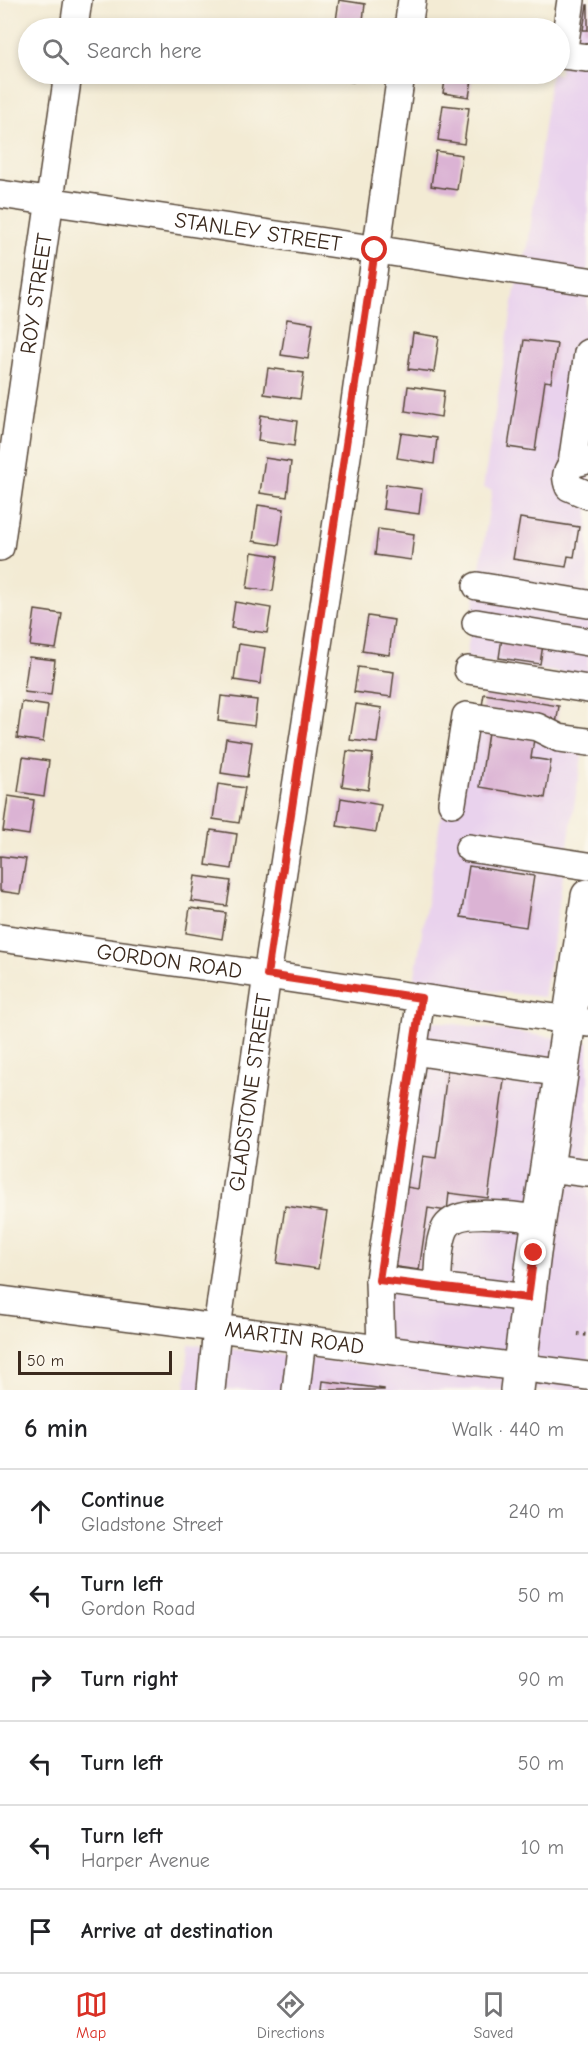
<!DOCTYPE html>
<html lang="en">
<head>
<meta charset="utf-8">
<style>
	:root { --surface:#fff; --page:#f2f2f2; --text:#202124; --muted:#757577; --line:#e0e0e0; --accent:#d93025 }
	body { margin:0; font-family:"Comic Neue",sans-serif; background:var(--page); color:var(--text) }
	.scale { position:absolute; left:18px; bottom:15px; width:154px; box-sizing:border-box; padding-left:6px; border:3px solid #3b2a1e; border-top:0; font-size:16px; line-height:21px; white-space:nowrap; color:#3b2a1e; -webkit-text-stroke:4px #fbf7ec; paint-order:stroke }
	.stop { position:absolute; width:18px; height:18px; margin:-14px; border:4px solid #d93025; border-radius:50%; background:#fff }
	.stop.end { background:#d93025; border-color:#fff; box-shadow:0 2px 6px #0008 }
	.list { margin:0; padding:0; list-style:none }
	h2 { display:flex; justify-content:space-between; align-items:center; height:78px; margin:0; padding:0 24px; font-size:26px }
	h2 small { font-size:20px; font-weight:400; color:var(--muted) }
	.list li { display:grid; grid-template-columns:39px 1fr auto; gap:18px; align-items:center; box-sizing:border-box; height:84px; padding:0 24px; border-top:2px solid var(--line) }
	.list b { display:block; font-size:22px; white-space:nowrap }
	.list p { margin:0; font-size:20px; white-space:nowrap; color:var(--muted) }
	.list em { font-size:20px; font-style:normal; color:var(--muted) }
	.icon { flex:none; width:33px; height:33px; fill:none; stroke:currentColor; stroke-width:2; stroke-linecap:round; stroke-linejoin:round }
	.map { position:relative; flex:none; width:588px; height:1390px; overflow:hidden }
	.search { position:absolute; background:var(--surface); box-shadow:0 3px 9px #0003; left:18px; right:18px; top:18px; height:66px; display:flex; align-items:center; gap:15px; box-sizing:border-box; padding:0 21px; border-radius:33px; color:var(--muted); font-size:22px }
	.sheet { height:582px; background:var(--surface) }
	nav { display:flex; justify-content:space-around; align-items:center; box-sizing:border-box; height:84px; border-top:2px solid var(--line); background:var(--surface); font-size:16px; color:var(--muted) }
	nav a { display:grid; justify-items:center; gap:3px }
	nav .on { color:var(--accent) }
	.map>svg:first-child { display:block }
	.built { fill:#e9d2ed }
	.building { fill:#dbb3d4 }
	.lines { fill:none; stroke-linecap:round; stroke-linejoin:round }
	.minor-casing { stroke:#574739; stroke-width:30 }
	.major-casing { stroke:#574739; stroke-width:36 }
	.path { stroke:#574739; stroke-width:4; stroke-dasharray:1.5 4.5; stroke-linecap:butt }
	.minor { stroke:#fff; stroke-width:27 }
	.major { stroke:#fff; stroke-width:33 }
	.route { stroke:#d93025; stroke-width:8 }
	.labels { text-anchor:middle; dominant-baseline:central; stroke-width:6; stroke-linejoin:round; paint-order:stroke }
	.street-label { font-size:22px; fill:#3b2a1e; stroke:#fbf7ec }
</style>
</head>
<body>
<div class="map">
<svg width="588" height="1390" viewBox="0 0 588 1390">
	<rect width="100%" height="100%" fill="#fbf7ec"/>
	<filter id="ink" filterUnits="userSpaceOnUse"><feTurbulence type="fractalNoise" baseFrequency=".0167" numOctaves="2"/><feDisplacementMap in="SourceGraphic" scale="12" xChannelSelector="R" yChannelSelector="G"/><feConvolveMatrix kernelMatrix="1 2 1 2 8 2 1 2 1" color-interpolation-filters="sRGB"/></filter>
	<filter id="wash" filterUnits="userSpaceOnUse"><feTurbulence type="fractalNoise" baseFrequency=".008" numOctaves="4" result="noise"/><feDisplacementMap in="SourceGraphic" scale="24" xChannelSelector="R" yChannelSelector="G"/><feGaussianBlur stdDeviation="1.35" result="paint"/><feColorMatrix in="noise" values="0 0 0 0 0 0 0 0 0 0 0 0 0 0 0 0 0 1.4 0 .05"/><feComposite in="paint" operator="in"/></filter>
	<g filter="url(#wash)">
		<rect width="100%" height="100%" fill="#f3ebd4"/>
		<!-- built -->
		<path class="built" d="M561,0H588V677L466,658L492,490L483,488L515,290L528,246L551,74H560Z
			M458,711L586,731L544,997L414,982Z
			M404,1017L588,1042V1390H185L189,1344L367,1365Z"/>
		<g id="blocks">
			<!-- building -->
			<path class="building" d="M339,0L365,4L362,28H335Z
				M587,5H588V30H583Z
				M328,74H355L353,82L327,78Z
				M446,74H473L469,97L443,93Z
				M443,105L469,108L464,144L438,140Z
				M436,151L462,155L457,190L431,186Z
				M287,319L313,323L308,359L281,355Z
				M413,333L439,337L434,372L408,369Z
				M524,340L557,344L551,382L545,381L535,451L508,447Z
				M268,368L304,373L300,399L264,394Z
				M408,386L444,391L441,417L405,411Z
				M261,415L297,421L294,446L258,441Z
				M401,433L437,438L434,464L397,458Z
				M265,458L291,462L287,497L260,493Z
				M386,484L422,489L419,514L383,509Z
				M258,505L284,509L279,545L253,541Z
				M520,518L579,527L574,557L568,556L566,567L513,559Z
				M378,529L414,534L411,560L375,555Z
				M252,552L278,556L273,591L247,588Z
				M235,602L271,608L267,633L231,628Z
				M35,610L62,614L56,649L30,646Z
				M368,616L394,620L389,655L362,651Z
				M503,631L544,638L540,664L499,658Z
				M239,644L265,648L260,684L234,680Z
				M29,657L55,660L51,695L24,692Z
				M358,667L394,672L391,697L354,692Z
				M484,694L559,706L556,724L481,712Z
				M221,696L257,700L254,726L218,721Z
				M22,702L48,706L43,742L17,738Z
				M356,704L382,708L377,743L350,740Z
				M488,732L534,739L531,758L551,761L545,798L480,787Z
				M226,738L252,742L247,777L221,773Z
				M347,751L373,754L368,790L342,786Z
				M23,757L49,761L44,796L18,792Z
				M218,784L245,788L239,823L213,819Z
				M8,796L34,800L29,835L3,831Z
				M341,798L381,805L376,832L337,826Z
				M211,830L237,834L232,869L206,865Z
				M0,856L26,859L20,894L0,891Z
				M469,866L534,876L526,927L461,917Z
				M195,876L231,881L227,906L191,901Z
				M190,908L226,913L222,939L186,933Z
				M448,1065L505,1073L488,1198L449,1193L447,1211L428,1208L419,1270L390,1266L401,1186L418,1189L423,1156L436,1158Z
				M285,1206L327,1212L318,1269L277,1263Z
				M323,1381L384,1389V1390H322Z"/>
		</g>
	</g>
	<g filter="url(#ink)">
		<use href="#blocks" fill-opacity="0" stroke="#574739" stroke-width="1.5"/>
		<g class="lines">
			<!-- minor casing -->
			<g class="minor-casing">
				<g id="minor">
					<path d="M571,0L563,55L588,58"/>
					<path d="M74,28L78,0"/>
					<path d="M408,28L412,0"/>
					<path id="s1" d="M0,194L588,281"/>
					<path d="M587,460L572,464C566,472 565,477 569,487L588,495"/>
					<path d="M572,464L588,353"/>
					<path id="s2" d="M0,547L68,74"/>
					<path d="M477,586L588,604"/>
					<path d="M476,623L588,642"/>
					<path d="M468,670L588,689"/>
					<path d="M452,803L466,716L537,727L559,738L588,742"/>
					<path d="M469,848L588,866"/>
					<path id="s3" d="M0,938L267,975L588,1023"/>
					<path d="M413,1051L562,1073"/>
					<path d="M549,1168L588,1173"/>
					<path d="M379,1280L528,1298"/>
					<path d="M437,1287C439,1270 437,1242 446,1227C459,1206 518,1217 540,1219"/>
					<path id="s4" d="M0,1300L588,1376"/>
					<path d="M381,1349L379,1280L421,998"/>
					<path id="s5" d="M211,1390L217,1328L267,975L350,437L401,74"/>
					<path d="M296,1390L302,1339"/>
				</g>
			</g>
			<!-- major casing -->
			<g class="major-casing">
				<path id="major" d="M517,1390L534,1253L588,896"/>
			</g>
			<!-- path -->
			<path class="path" d="M578,1334L588,1335"/>
			<!-- minor -->
			<use href="#minor" class="minor"/>
			<!-- major -->
			<use href="#major" class="major"/>
		</g>
	</g>
	<g class="lines" filter="url(#ink)">
		<!-- route -->
		<path class="route" d="M375,250L267,975L421,998L379,1280L528,1298L534,1253"/>
	</g>
	<g class="labels">
		<!-- street labels -->
		<g class="street-label">
			<text stroke="none"><textPath href="#s1" startOffset="261">STANLEY STREET</textPath></text>
			<text stroke="none"><textPath href="#s2" startOffset="256">ROY STREET</textPath></text>
			<text stroke="none"><textPath href="#s3" startOffset="171">GORDON ROAD</textPath></text>
			<text stroke="none"><textPath href="#s5" startOffset="300">GLADSTONE STREET</textPath></text>
			<text stroke="none"><textPath href="#s4" startOffset="297">MARTIN ROAD</textPath></text>
		</g>
	</g>
</svg>
<div class="scale">50 m</div>
<div class="stop" style="left:375px;top:250px"></div>
<div class="stop end" style="left:534px;top:1253px"></div>
<div class="search"><svg class="icon" aria-label="search" viewBox="0 0 24 24"><circle cx="10" cy="10" r="6"/><path d="M15 15l6 6"/></svg>Search here</div>
</div>
<section class="sheet">
<h2>6 min<small>Walk · 440 m</small></h2>
<ul class="list">
<li><svg class="icon" aria-label="ahead" viewBox="0 0 24 24"><path d="M12 20V5M6 11l6-6 6 6"/></svg><div><b>Continue</b><p>Gladstone Street</p></div><em>240 m</em></li>
<li><svg class="icon" aria-label="left" viewBox="0 0 24 24"><path d="M17 20v-9H6M10 6l-5 5 5 5"/></svg><div><b>Turn left</b><p>Gordon Road</p></div><em>50 m</em></li>
<li><svg class="icon" aria-label="right" viewBox="0 0 24 24"><path d="M7 20v-9h11M14 6l5 5-5 5"/></svg><div><b>Turn right</b></div><em>90 m</em></li>
<li><svg class="icon" aria-label="left" viewBox="0 0 24 24"><path d="M17 20v-9H6M10 6l-5 5 5 5"/></svg><div><b>Turn left</b></div><em>50 m</em></li>
<li><svg class="icon" aria-label="left" viewBox="0 0 24 24"><path d="M17 20v-9H6M10 6l-5 5 5 5"/></svg><div><b>Turn left</b><p>Harper Avenue</p></div><em>10 m</em></li>
<li><svg class="icon" aria-label="arrive" viewBox="0 0 24 24"><path d="M6 21V4h12l-3 4 3 4H6"/></svg><div><b>Arrive at destination</b></div></li>
</ul>
</section>
<nav>
<a class="on"><svg class="icon" aria-label="map" viewBox="0 0 24 24"><path d="M3 6l6-2 6 2 6-2v14l-6 2-6-2-6 2zM9 4v14M15 6v14"/></svg>Map</a>
<a><svg class="icon" aria-label="directions" viewBox="0 0 24 24"><path d="M12 3l9 9-9 9-9-9zM9 14v-3h6M13 9l2 2-2 2"/></svg>Directions</a>
<a><svg class="icon" aria-label="saved" viewBox="0 0 24 24"><path d="M7 4h10v16l-5-4-5 4z"/></svg>Saved</a>
</nav>
</body>
</html>
